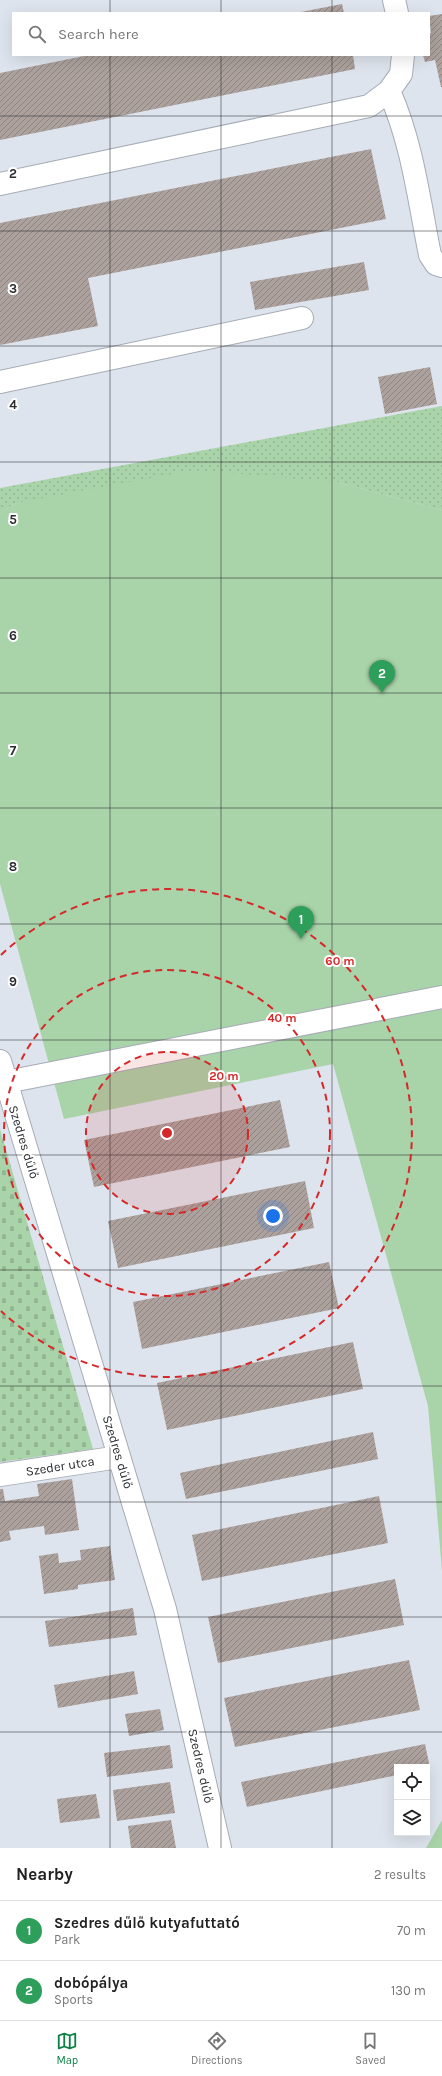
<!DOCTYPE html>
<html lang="en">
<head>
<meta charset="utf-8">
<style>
	:root { --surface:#fff; --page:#f2f2f2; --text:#222; --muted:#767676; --line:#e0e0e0; --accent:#0b8043 }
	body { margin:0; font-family:Karla,sans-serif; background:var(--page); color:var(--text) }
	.controls { position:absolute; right:12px; bottom:12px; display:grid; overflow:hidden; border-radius:0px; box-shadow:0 4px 16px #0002 }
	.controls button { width:36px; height:36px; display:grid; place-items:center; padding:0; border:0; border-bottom:1px solid var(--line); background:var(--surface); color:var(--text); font:20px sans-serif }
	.you { position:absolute; left:273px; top:1216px; width:14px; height:14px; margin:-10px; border:3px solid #fff; border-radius:50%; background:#1a73e8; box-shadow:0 0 0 6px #1a73e833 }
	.badge { display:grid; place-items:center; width:26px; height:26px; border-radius:50%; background:var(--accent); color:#fff; font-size:13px; font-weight:700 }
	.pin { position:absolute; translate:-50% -33px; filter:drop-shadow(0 1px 2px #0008) }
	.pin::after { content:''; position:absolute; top:21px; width:14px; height:12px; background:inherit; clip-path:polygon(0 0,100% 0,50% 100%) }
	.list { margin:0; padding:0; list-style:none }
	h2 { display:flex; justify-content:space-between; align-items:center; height:52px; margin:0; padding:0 16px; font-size:17px }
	h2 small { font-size:13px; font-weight:400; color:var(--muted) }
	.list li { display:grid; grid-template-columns:26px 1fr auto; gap:12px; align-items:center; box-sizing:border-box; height:60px; padding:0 16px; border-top:1px solid var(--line) }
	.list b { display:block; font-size:15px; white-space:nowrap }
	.list p { margin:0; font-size:13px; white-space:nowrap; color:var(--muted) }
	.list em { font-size:13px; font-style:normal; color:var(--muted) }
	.icon { flex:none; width:22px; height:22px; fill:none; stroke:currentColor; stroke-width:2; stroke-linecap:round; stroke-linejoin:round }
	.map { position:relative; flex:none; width:442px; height:1848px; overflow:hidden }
	.search { position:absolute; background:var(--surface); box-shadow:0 4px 16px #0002; left:12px; right:12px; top:12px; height:44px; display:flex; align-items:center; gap:10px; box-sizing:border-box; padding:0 14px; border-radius:0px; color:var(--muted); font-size:15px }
	.sheet { height:172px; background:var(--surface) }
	nav { display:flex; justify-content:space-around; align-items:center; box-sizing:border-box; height:56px; border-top:1px solid var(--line); background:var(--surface); font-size:11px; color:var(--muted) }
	nav a { display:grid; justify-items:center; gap:2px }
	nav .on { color:var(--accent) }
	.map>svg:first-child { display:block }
	.grass { fill:url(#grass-dots) }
	.cemetery { fill:url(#cemetery-stones) }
	.park { fill:#a9d3a9 }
	.building { fill:url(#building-hatch) }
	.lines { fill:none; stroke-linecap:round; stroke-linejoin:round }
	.minor-casing { stroke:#a6acb5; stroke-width:24 }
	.minor { stroke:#fff; stroke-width:22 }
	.grid { fill:none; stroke:#2b2d31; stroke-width:1; stroke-opacity:0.55 }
	.ring { fill:none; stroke:#d62828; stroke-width:2; stroke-dasharray:7 5 }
	.labels { text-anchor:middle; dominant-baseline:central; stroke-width:4; stroke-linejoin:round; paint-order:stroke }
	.street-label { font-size:13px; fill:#2b2d31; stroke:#fff }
	.grid-label { font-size:13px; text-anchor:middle; font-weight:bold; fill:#2b2d31; stroke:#fff; stroke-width:4; stroke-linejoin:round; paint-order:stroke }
	.centre { fill:#d62828; stroke:#fff; stroke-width:2 }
	.ring-label { font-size:12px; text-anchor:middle; font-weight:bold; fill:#d62828; stroke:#fff; stroke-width:4; stroke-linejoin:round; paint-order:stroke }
</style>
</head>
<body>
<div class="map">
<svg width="442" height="1848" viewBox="0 0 442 1848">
	<defs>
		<pattern id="grass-dots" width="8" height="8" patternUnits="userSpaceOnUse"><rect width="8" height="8" fill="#a9d3a9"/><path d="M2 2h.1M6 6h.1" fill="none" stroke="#92b592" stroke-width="1.8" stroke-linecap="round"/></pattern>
		<pattern id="cemetery-stones" width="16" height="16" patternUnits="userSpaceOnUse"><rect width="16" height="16" fill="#a9d3a9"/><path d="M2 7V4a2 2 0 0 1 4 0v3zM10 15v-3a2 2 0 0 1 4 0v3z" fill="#92b592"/></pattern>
		<pattern id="building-hatch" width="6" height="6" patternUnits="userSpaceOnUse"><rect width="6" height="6" fill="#aca19d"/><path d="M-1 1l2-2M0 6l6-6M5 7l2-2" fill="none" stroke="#8c8481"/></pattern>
	</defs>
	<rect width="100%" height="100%" fill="#dee4ed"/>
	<!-- grass -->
	<path class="grass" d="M442,406V510L336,482L16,503L0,513V488Z"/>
	<!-- cemetery -->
	<path class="cemetery" d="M0,1129L93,1449L0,1462Z"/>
	<!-- park -->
	<path class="park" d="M193,470L336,482L442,510V1571L428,1406L333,1064L64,1119L0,884V513L16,503Z
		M442,1820V1848H426Z"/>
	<!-- building -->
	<path class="building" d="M342,4L344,13H301V12Z
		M442,14V87H441L435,60L425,62L423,55H429V34L431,33L429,16Z
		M89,55H353L355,69L0,140V73Z
		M371,149L386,219L88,278L98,326L0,345V223Z
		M364,262L369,290L255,310L250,282Z
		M430,367L437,404L385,414L378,377Z
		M280,1100L290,1147L94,1187L84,1140Z
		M305,1181L314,1228L118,1268L108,1221Z
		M329,1262L339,1308L142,1349L133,1302Z
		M353,1342L363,1389L167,1430L157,1383Z
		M373,1432L378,1459L186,1499L180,1473Z
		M72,1479L79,1530L45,1535L44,1526L9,1531L11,1540L0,1542V1489H3L5,1501L39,1496L37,1484Z
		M379,1496L388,1543L202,1581L192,1535Z
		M110,1546L115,1580L78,1585V1589L44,1594L39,1556L58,1553L59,1563L81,1560L80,1550Z
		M395,1579L404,1625L218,1663L208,1617Z
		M133,1608L137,1635L49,1647L45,1621Z
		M409,1660L420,1710L235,1747L224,1698Z
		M134,1671L138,1694L58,1708L54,1685Z
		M160,1709L164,1730L129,1736L125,1714Z
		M425,1744L430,1768L397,1767V1775L247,1807L241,1782Z
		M170,1745L173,1768L107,1777L104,1753Z
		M170,1782L175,1813L117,1821L113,1790Z
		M96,1794L100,1818L60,1823L57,1799Z
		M171,1820L176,1848H131L128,1826Z"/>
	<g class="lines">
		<!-- minor casing -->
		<g class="minor-casing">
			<path id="minor" d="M394,0L397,13
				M389,91C412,142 419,200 430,255L436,264L442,266
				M0,184L369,106L389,91L401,74L403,55
				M0,382L302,318
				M0,1061L165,1609L220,1848
				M6,1082L442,997
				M0,1475L119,1457"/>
		</g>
		<!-- minor -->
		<use href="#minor" class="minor"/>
	</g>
	<!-- grid -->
	<path class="grid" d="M110,0V13M221,0V13M332,0V13M110,55V1848M221,55V1848M332,55V1848M0,116H442M0,231H442M0,346H442M0,462H442M0,578H442M0,693H442M0,808H442M0,924H442M0,1040H442M0,1155H442M0,1270H442M0,1386H442M0,1502H442M0,1617H442M0,1732H442"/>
	<!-- distance rings -->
	<circle cx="167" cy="1133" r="81" fill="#d62828" fill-opacity=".12"/>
	<g class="ring">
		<circle cx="167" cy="1133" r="81"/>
		<circle cx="167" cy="1133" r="163"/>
		<path d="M1 955A244 244 0 1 1 1 1311"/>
	</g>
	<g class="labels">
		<!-- street labels -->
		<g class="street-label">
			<text transform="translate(24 1142) rotate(73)">Szedres dűlő</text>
			<text transform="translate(118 1452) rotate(73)">Szedres dűlő</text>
			<text transform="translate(60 1466) rotate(-9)">Szeder utca</text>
			<text transform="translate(201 1766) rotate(77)">Szedres dűlő</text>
		</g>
	</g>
	<g class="grid-label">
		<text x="13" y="178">2</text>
		<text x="13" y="293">3</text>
		<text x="13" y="409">4</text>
		<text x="13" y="524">5</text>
		<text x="13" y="640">6</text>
		<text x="13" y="755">7</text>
		<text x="13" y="871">8</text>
		<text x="13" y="986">9</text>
	</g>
	<circle cx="167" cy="1133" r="6" class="centre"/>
	<g class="ring-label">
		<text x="340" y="965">60 m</text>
		<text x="282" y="1022">40 m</text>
		<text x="224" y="1080">20 m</text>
	</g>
</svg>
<div class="controls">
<button><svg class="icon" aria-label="locate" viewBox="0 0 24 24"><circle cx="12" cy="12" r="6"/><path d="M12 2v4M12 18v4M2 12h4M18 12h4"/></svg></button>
<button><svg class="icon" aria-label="layers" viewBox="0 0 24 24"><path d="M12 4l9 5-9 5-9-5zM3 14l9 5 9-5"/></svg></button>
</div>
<div class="you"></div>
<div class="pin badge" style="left:301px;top:939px;background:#2e9e5b">1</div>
<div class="pin badge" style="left:382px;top:693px;background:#2e9e5b">2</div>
<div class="search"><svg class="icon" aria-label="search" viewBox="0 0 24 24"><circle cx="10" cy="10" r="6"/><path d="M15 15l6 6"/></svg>Search here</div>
</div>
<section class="sheet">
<h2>Nearby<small>2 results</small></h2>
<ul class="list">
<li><span class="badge" style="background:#2e9e5b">1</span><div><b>Szedres dűlő kutyafuttató</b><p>Park</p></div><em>70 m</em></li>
<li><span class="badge" style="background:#2e9e5b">2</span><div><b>dobópálya</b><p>Sports</p></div><em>130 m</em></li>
</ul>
</section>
<nav>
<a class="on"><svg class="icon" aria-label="map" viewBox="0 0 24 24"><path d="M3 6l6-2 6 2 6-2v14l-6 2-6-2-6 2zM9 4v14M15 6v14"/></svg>Map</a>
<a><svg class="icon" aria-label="directions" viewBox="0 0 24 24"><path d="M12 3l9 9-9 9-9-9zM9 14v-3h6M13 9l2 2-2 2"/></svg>Directions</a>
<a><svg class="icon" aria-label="saved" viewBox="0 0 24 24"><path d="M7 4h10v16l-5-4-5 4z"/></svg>Saved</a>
</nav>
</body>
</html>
